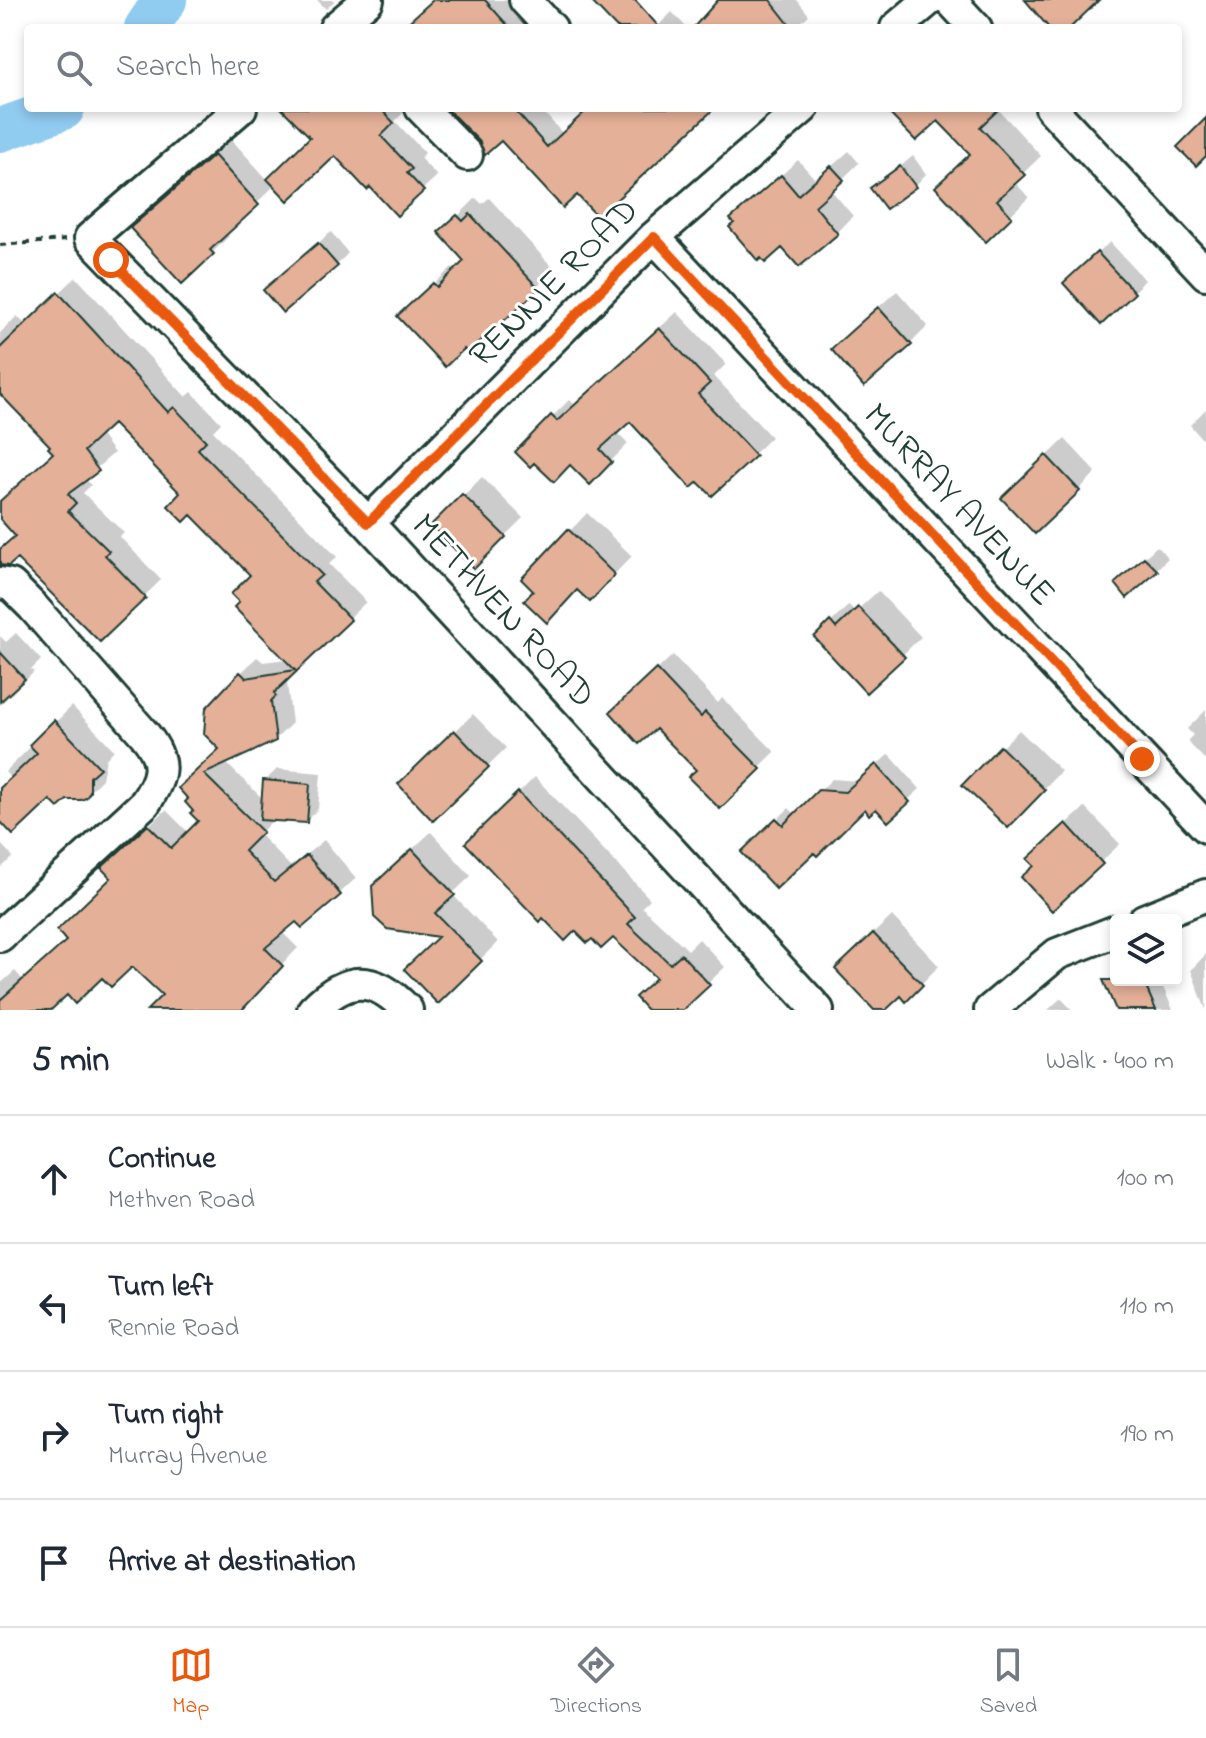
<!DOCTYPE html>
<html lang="en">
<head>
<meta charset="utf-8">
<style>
	:root { --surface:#fff; --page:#f6f6f7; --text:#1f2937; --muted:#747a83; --line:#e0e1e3; --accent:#ea580c }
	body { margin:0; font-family:"Indie Flower",sans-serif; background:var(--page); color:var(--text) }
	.controls { position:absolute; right:24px; bottom:24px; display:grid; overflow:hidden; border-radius:8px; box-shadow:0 4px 12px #0003 }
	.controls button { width:72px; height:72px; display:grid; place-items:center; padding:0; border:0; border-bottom:2px solid var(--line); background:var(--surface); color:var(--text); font:40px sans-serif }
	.stop { position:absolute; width:24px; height:24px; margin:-18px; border:6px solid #ea580c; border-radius:50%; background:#fff }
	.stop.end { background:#ea580c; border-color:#fff; box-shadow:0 2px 8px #0008 }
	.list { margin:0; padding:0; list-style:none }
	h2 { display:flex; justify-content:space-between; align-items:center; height:104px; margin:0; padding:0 32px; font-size:34px }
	h2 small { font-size:26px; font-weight:400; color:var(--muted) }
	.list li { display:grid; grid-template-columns:52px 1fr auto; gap:24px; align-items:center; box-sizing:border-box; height:128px; padding:0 32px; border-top:2px solid var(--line) }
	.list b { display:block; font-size:30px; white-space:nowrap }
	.list p { margin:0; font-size:26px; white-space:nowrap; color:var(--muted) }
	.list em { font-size:26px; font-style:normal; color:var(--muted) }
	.icon { flex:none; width:44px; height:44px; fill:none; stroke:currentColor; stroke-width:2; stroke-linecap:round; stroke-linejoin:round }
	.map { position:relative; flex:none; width:1206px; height:1010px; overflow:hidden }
	.search { position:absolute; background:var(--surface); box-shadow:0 4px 12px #0003; left:24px; right:24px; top:24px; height:88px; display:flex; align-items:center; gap:20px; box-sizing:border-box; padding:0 28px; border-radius:8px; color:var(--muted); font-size:30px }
	.sheet { height:616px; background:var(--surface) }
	nav { display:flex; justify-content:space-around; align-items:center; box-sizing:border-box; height:112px; border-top:2px solid var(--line); background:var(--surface); font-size:22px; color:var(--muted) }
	nav a { display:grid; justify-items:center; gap:4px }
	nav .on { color:var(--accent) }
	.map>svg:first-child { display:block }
	.shadow { fill:#0003 }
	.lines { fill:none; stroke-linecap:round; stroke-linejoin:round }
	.river { stroke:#90cbf0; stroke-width:44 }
	.building { fill:#e4b098; stroke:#1f3d34; stroke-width:2 }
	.street-casing { stroke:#1f3d34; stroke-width:36 }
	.path { stroke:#1f3d34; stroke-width:4; stroke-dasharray:6 6; stroke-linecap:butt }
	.street { stroke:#fff; stroke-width:30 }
	.route { stroke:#ea580c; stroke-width:10 }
	.labels { text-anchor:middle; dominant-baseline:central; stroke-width:6; stroke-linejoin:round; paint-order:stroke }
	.street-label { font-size:36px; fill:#1f3d34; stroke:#fff }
</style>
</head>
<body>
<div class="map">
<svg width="1206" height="1010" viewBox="0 0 1206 1010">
	<rect width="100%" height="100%" fill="#fff"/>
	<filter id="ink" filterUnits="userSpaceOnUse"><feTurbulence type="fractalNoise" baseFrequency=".0125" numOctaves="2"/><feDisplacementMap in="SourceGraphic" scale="16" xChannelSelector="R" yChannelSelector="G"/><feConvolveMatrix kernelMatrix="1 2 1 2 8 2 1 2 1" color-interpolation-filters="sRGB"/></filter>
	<g filter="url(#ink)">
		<!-- shadow -->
		<path class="shadow" d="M317,0H335L326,9Z
			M435,0H512L537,28H404Z
			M721,0H797L809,15L795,28H699Z
			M672,12L687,28H656Z
			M296,108H408L395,121L425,153L420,158L437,176L422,190L335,153L275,185L226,233L229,236L212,253L132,228L232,140L268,180L312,137Z
			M449,108H540L563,134L591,108H712L577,192L501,138L482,141Z
			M887,108H997L1041,156L1014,182L1029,197L986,239L972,154L938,118Z
			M849,151L859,163L831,190L853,216L837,233L782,245L733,219L798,160L816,180Z
			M913,156L926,174L915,186L873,189Z
			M476,198L482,204L489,198L555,270L537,287L418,299L452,267L456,271L467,260L441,233Z
			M331,232L348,253L337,265L277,279Z
			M1110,242L1145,280L1134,292L1077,271Z
			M76,277L186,397L192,392L221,423L213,431L337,557L329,564L366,602L289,676L291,678L287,683L292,723L275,740L225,762L264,800L265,781L277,769L321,773L318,809L306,821L274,819L259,834L291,867L324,840L356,878L339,894L297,919L282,932L298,948L275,971L278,973L243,1010H150L165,995L132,964L67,993L51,1010H0V984L15,971L23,980L68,940L114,878L120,851L166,810L189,833L201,821L190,799L180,788L221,749L241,673L257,657L263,662L287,659L253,575L183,493L114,421L100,434L114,453L85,478L91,485L83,493L124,533L120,537L161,580L100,639L17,556L0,564V551L17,535L0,516V502L55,452L53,446L0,389V333L17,316L26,325Z
			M897,291L928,326L910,344L851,331Z
			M677,312L726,364L714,376L771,437L712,494L630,419L616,432L628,444L590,482L570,462L534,460L517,452L569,400L575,405Z
			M1206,409V444L1190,425Z
			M1065,439L1096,472L1079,490L1022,480Z
			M482,477L523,518L474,566L434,525Z
			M587,513L632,556L590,599L578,588L536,591L570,531Z
			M1157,546L1168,558L1156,570L1129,572Z
			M878,591L921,637L866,690L816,637L849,605L855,612Z
			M16,633L41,660L31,670L34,672L0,705V636L6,642Z
			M673,655L718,703L722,698L775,752L720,806L698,770L628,697Z
			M72,706L114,750L106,759L102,779L85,796L0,803V791L11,779L5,772Z
			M1206,710V761L1187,741L1193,735L1187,729Z
			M473,714L506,748L434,818L401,784Z
			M1019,730L1061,771L1008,826L965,784Z
			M889,754L920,789L908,800L865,806L814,850L743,852L789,808L796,815L832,779L859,781Z
			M535,777L650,899L642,907L688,950L699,939L725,967L680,1010H650L658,977L613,935L592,936L468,843Z
			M1085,807L1120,844L1052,908L1036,865L1048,841Z
			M431,832L471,876L452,894L498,942L438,1001L441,935L392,868Z
			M0,843L13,857L0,869Z
			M892,916L939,966L906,999L901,993L883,1010H876L855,951Z
			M1206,954V1010L1191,970Z
			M1116,973V980H1160L1173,1010H1118L1106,983Z
			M1061,998L1072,1010H1048Z"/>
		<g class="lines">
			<!-- river -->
			<path class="river" d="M146,28L165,0
				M0,130L63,108"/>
		</g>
		<!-- building -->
		<path class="building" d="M433,0H485L510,28H402Z
			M590,0H635L660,28H617Z
			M718,0H770L792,28H693Z
			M1025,0H1099L1070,28H1049Z
			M281,108H380L394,123L381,136L412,169L407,173L424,191L397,216L370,187L367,190L335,156L288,201L267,179L310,137Z
			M446,108H513L547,147L589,108H715L598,217L577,195L563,208L501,141L484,156L480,142Z
			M884,108H1000L980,127L1025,175L997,200L1012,217L986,242L935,187L970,154L938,121L916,141Z
			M1206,118V156L1196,166L1177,147Z
			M214,155L259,205L210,250L214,254L182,284L130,228Z
			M831,166L844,180L815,206L838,234L799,267L782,248L765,263L761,258L758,261L729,227L734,223L730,219L781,175L798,195Z
			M900,166L916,187L886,209L870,188Z
			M470,214L539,289L495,329L467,352L464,349L445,367L397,316L433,283L437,287L464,261L438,232L457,215L463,221Z
			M318,243L338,266L283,313L263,290Z
			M1097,252L1135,293L1101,325L1063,283Z
			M58,292L168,412L174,407L206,441L198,449L322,575L314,582L351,620L274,693L276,696L271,701L276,741L204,774L263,832L244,851L274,882L307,855L341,895L302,928L296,922L265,948L283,966L242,1010H147L162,995L132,967L111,987L102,978L75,1004L67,995L51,1010H0V1000L66,941L57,930L111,878L101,868L148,825L171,848L198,821L190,813L193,811L185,802L188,799L178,788L219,749L204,734L206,708L240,672L246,678L295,670L234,607L239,602L231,594L250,575L191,515L184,522L168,506L180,493L113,424L84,451L99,471L68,494L76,503L68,511L109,551L105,555L146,598L100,642L17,559L9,566L0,565V549L15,536L0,519V501L53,453L48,448L50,446L0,394V348Z
			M878,307L912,345L864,387L831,349Z
			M659,328L710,383L698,394L756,456L712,496L698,482L691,488L630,422L600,449L612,462L590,485L570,465L554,482L534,463L530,467L515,452L551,415L557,421Z
			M1046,455L1080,491L1035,534L1001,498Z
			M462,494L506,537L474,569L431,525Z
			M568,529L615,575L590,602L577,590L547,623L524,601L533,591L521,579Z
			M1144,557L1158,571L1127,598L1115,583Z
			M858,607L905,657L866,693L814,637L830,621L836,628Z
			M0,652L25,679L0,702Z
			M656,669L701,717L705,712L761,769L720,809L688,777L696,770L656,729L639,744L610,712Z
			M54,720L100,768L90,777V792L86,798L81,800H67L58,808L50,800L13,835L0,821V788L37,753L29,745Z
			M454,730L489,767L433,821L398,784Z
			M1000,746L1045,790L1008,828L962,785Z
			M876,764L910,802L888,822L876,809L869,815L865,809L817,856L814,853L776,889L741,852L776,818L783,825L818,790L845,792Z
			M263,780L310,784L307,823L260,820Z
			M518,792L635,917L628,924L670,964L681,954L710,985L683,1010H647L635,997L656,978L613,938L601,949L592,939L587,943L575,931L565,941L543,918L540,922L465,843Z
			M1066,823L1103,864L1052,911L1021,877L1034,866L1027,859Z
			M412,849L455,895L435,913L482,961L438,1004L404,969L438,937L387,929L374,917L372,886Z
			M873,933L923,985L906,1002L901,996L886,1010H874L835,969Z
			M1103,980H1143L1156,1010H1116Z"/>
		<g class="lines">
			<!-- street casing -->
			<g class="street-casing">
				<path id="street" d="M525,0L551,28
					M950,0L976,28
					M335,28L368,0
					M896,28L929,0
					M241,108L90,238L368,523L818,1010
					M421,108L467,155
					M1051,108L1206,274
					M654,237L1206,827
					M368,523L654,237L803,108
					M0,583L11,585L33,607L145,735C166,761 163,776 145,803L0,936
					M1144,920L1206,895
					M313,1010C346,976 374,974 407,1010
					M990,1010L1057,954L1116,931"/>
			</g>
			<!-- path -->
			<path class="path" d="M0,245L65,240"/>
			<!-- street -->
			<use href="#street" class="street"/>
		</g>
	</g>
	<g class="lines" filter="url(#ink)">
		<!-- route -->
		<path class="route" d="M111,260L368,523L654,237L1142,759"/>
	</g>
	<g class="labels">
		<!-- street labels -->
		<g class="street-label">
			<text transform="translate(555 284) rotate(-45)">RENNIE ROAD</text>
			<text transform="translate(958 506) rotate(47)">MURRAY AVENUE</text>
			<text transform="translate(502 612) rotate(47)">METHVEN ROAD</text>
		</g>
	</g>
</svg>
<div class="controls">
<button><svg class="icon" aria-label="layers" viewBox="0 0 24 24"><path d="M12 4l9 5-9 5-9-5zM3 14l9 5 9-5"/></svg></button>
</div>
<div class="stop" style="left:111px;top:260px"></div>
<div class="stop end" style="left:1142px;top:759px"></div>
<div class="search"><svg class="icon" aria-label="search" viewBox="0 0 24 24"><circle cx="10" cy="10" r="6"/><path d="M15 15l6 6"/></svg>Search here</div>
</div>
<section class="sheet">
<h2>5 min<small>Walk · 400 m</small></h2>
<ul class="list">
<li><svg class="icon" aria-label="ahead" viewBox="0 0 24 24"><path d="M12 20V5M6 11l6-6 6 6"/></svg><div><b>Continue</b><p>Methven Road</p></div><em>100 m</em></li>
<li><svg class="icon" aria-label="left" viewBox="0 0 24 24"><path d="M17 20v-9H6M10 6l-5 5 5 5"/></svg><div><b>Turn left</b><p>Rennie Road</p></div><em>110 m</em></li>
<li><svg class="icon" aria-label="right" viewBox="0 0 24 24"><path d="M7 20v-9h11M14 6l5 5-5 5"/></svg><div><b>Turn right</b><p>Murray Avenue</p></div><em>190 m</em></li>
<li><svg class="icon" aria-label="arrive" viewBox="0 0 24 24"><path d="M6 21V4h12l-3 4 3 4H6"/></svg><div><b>Arrive at destination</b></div></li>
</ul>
</section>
<nav>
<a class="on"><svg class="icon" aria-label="map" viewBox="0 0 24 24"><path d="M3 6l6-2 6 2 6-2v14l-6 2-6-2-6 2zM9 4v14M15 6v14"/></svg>Map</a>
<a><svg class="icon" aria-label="directions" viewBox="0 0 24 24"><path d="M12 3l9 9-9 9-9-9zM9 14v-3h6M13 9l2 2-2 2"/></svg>Directions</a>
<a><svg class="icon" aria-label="saved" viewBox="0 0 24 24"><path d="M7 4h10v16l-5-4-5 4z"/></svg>Saved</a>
</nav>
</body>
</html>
